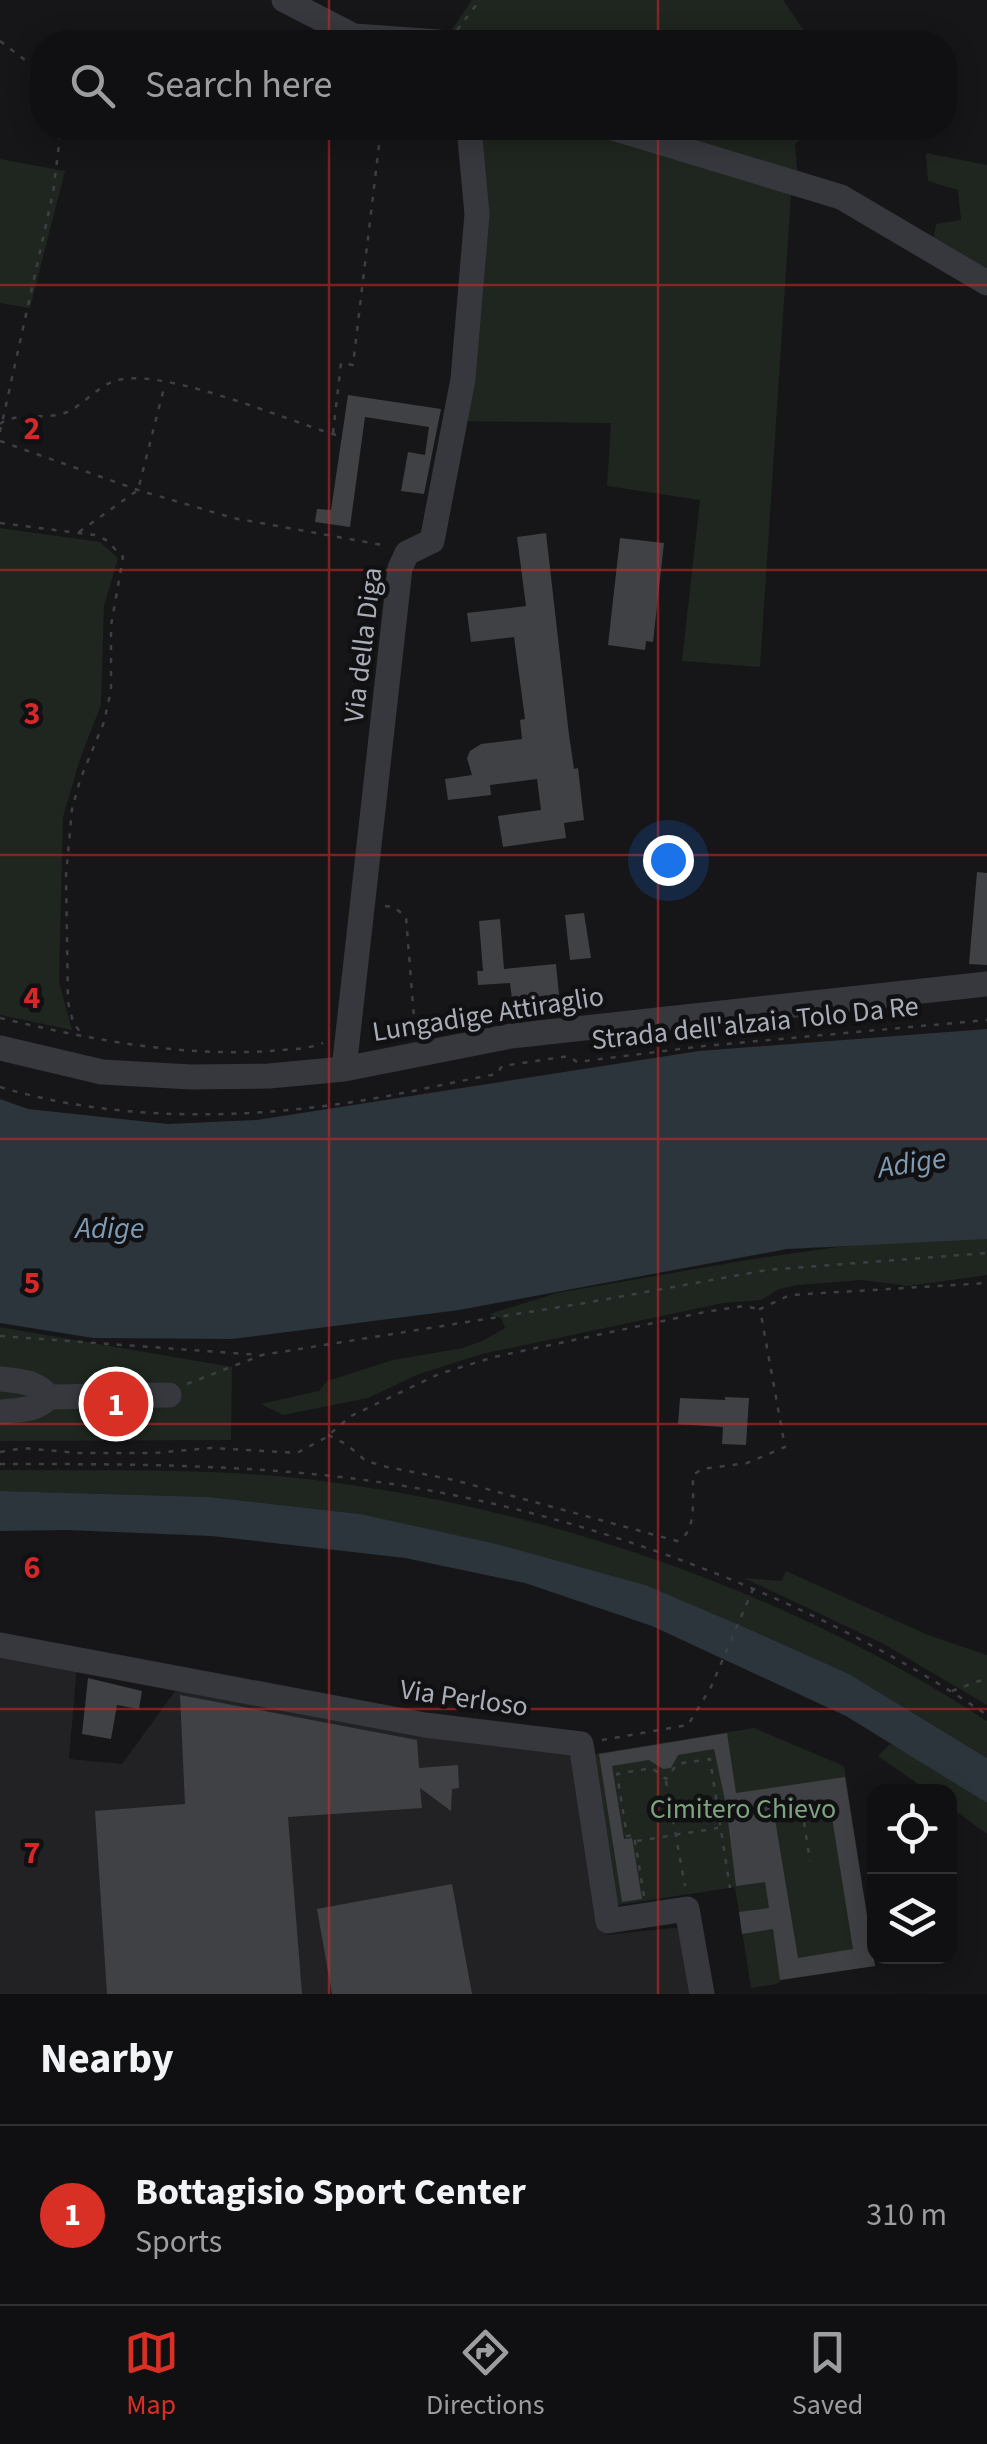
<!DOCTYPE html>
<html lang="en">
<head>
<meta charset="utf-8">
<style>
	:root { --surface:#101012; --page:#19191b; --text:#f1f3f6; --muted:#9c9d9f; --line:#303032; --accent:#d93025 }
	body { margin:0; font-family:"Source Sans 3",sans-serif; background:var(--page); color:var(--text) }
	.controls { position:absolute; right:30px; bottom:30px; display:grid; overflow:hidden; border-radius:20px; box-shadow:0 5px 25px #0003 }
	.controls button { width:90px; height:90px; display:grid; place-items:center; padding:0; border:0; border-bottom:2px solid var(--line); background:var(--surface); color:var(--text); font:50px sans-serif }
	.you { position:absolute; left:668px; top:860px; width:35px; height:35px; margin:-25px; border:8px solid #fff; border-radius:50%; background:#1a73e8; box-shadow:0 0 0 15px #1a73e833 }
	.badge { display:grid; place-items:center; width:65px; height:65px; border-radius:50%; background:var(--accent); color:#fff; font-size:32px; font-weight:700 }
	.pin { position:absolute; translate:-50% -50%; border:5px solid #fff; box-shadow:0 2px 10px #0006 }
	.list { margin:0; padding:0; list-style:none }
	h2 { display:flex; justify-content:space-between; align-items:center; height:130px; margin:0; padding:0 40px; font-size:42px }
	h2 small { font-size:32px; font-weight:400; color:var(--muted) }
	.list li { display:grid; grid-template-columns:65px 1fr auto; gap:30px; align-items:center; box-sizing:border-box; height:180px; padding:0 40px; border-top:2px solid var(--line) }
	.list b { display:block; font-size:38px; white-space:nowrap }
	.list p { margin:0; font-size:32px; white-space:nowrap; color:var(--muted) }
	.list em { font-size:32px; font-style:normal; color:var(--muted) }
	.icon { flex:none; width:55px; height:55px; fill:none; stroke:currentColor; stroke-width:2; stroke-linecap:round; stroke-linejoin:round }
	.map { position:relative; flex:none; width:987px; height:1994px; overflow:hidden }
	.search { position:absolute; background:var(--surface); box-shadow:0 5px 25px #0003; left:30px; right:30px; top:30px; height:110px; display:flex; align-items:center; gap:25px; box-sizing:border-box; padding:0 35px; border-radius:40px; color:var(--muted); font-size:38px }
	.sheet { height:310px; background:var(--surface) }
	nav { display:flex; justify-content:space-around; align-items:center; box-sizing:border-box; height:140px; border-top:2px solid var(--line); background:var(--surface); font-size:28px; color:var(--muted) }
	nav a { display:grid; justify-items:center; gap:5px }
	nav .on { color:var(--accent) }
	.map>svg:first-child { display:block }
	.built { fill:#222225 }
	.green { fill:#1e261f }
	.water { fill:#2c353c }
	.building { fill:#404145; fill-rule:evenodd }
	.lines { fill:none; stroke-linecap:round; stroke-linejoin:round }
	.path { stroke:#3d3f44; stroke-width:2.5; stroke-dasharray:5 8; stroke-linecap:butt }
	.minor { stroke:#37383d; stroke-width:25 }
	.grid { fill:none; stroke:#d62828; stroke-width:2.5; stroke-opacity:0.55 }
	.labels { text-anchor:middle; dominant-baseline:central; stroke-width:9; stroke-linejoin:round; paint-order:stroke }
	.street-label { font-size:28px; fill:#a8adb8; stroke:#111113 }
	.park-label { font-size:28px; fill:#7fa381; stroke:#111113 }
	.water-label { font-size:30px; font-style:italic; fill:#7f9bb3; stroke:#111113 }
	.grid-label { font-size:32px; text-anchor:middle; font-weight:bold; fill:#d62828; stroke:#111113; stroke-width:9; stroke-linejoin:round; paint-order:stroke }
</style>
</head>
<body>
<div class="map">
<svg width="987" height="1994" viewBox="0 0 987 1994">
	<rect width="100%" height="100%" fill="#161618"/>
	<!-- built -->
	<path class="built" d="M0,1650L77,1665L69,1759L122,1764L181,1683L577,1755L607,1935L682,1927L695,1994H0Z"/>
	<!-- green -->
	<path class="green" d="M472,0H783L812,42H455L450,32Z
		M483,128H573L791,194L760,667L682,661L700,500L607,486L611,423L453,421L483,227Z
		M627,128H812L795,144L798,181Z
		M926,153L987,165V269L934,237L936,224L961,220L958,190L928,181Z
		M0,159L65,171L30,308L0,303Z
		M0,528L100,542L118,558L104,606L101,705L80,759L63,817L59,982L72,1030L0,1015Z
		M987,1234V1275L909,1286L862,1280L798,1285L779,1289L761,1300L723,1303L482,1354L419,1374L368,1398L283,1415L261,1404L319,1391L327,1381L393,1360L463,1348L484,1340L505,1328L501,1318L489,1314L557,1293L747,1260L880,1241Z
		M0,1327L232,1367L231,1440L0,1441Z
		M0,1470C95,1471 192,1468 287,1477C531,1502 781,1587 987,1721V1758L849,1674L744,1627L360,1514L209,1497L0,1491Z
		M786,1571L928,1635L987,1655V1705L882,1643L744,1578L782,1581Z
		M754,1728L844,1766L875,1966L781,1980L777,1984L751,1988L735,1887L618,1905L595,1754Z
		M890,1744L915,1756L987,1803V1834L950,1807V1792L928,1791L878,1756Z"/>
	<!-- water -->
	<path class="water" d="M987,1029V1239L787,1249L459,1310L232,1339L93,1338L0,1323V1099L28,1109L168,1124L257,1120L699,1051Z
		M0,1491L209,1497L360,1514L496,1544L645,1585L744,1627L849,1674L987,1758V1803L846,1716L652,1626L525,1583L405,1558L212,1536L66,1530L0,1531Z"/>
	<!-- building -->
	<path class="building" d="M348,395L441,409L424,494L401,491L408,452L425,455L429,427L365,417L350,527L315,522L317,509L331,510Z
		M546,533L569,735L574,769L578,768L584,820L564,823L566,838L503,847L498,816L541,810L537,779L490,785L491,795L448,800L445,779L472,775L467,758L470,751L481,744L522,739L520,720L525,719L514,637L471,642L467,613L526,606L517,537Z
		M620,538L664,543L653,642L646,641L645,650L608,645Z
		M977,872L987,873V965L969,964Z
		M584,913L591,958L570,960L565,915Z
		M500,919L504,969L556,964L559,995L512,999L510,983L478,985L477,971H483L479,921Z
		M725,1397L749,1398L746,1445L722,1444L723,1427L678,1424L680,1398L725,1400Z
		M88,1678L142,1691L139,1709L117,1705L111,1739L82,1734Z
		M180,1695L417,1740L419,1768L458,1765L459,1788L452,1789L451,1811L420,1788L422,1808L288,1817L302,1994H107L95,1811L185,1804Z
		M727,1733L736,1793L845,1777L875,1966L780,1980L773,1929L742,1934L739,1912L769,1908L765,1882L736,1886L726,1805L714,1749L678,1755L671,1768L663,1769L649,1760L612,1766L624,1839L632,1838L642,1899L622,1902L599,1754ZM829,1799L853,1949L798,1958L773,1807Z
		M452,1884L472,1994H332L317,1909Z"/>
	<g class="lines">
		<!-- path -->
		<path class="path" d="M457,30L480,0
			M0,41L42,73
			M0,424C16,411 46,421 67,412C83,405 95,389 112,382C155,363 288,421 336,435
			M0,432L53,193L61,128
			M333,433L341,363L353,365L381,128
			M0,441L138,490L233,518L388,546
			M0,523L95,535L106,540L123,557L111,626V690L104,722L80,780L72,809L66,875L68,1002L73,1022L83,1036
			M79,532L138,490L165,384
			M385,906L394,907L406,917L415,1030
			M0,1018C89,1039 178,1057 270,1051C287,1049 307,1050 323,1043
			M0,1087C107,1119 222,1120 332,1105C387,1098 442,1084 497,1074L502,1066L569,1056L577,1062L704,1046L987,1020
			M0,1336L260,1355
			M187,1384L262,1355L585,1303L767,1270L987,1253
			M328,1435L346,1444L366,1461L387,1467L454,1480L677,1541C698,1533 692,1496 693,1475L702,1469L747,1463L785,1447L760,1309L790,1295L987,1283
			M0,1452L23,1448L78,1453H154L211,1448L297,1453L325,1438L351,1416L439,1374L494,1357L705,1312L743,1306L759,1309
			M0,1464C130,1464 264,1464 392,1484C596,1516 816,1599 987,1715
			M952,1691L987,1678
			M602,1740L688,1725L711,1687L753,1589
			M666,1781L685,1886
			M804,1822L810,1861
			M637,1841L718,1828
			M644,1896L634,1835L627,1836L617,1774L652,1768L666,1779L677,1764L710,1759L730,1888"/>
		<!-- minor -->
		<path class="minor" d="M284,0L354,36L439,42
			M613,128L841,197L987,283
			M0,1048L102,1072L191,1077L269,1076L344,1069L511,1036L987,984
			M344,1069L400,568L407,553L432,541L463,379L477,214L469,128
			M0,1379C20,1381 36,1381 49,1397C36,1411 18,1410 0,1412
			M49,1397L169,1395
			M0,1645L425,1725L581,1744L608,1921L687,1909L702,1994"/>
	</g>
	<!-- grid -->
	<path class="grid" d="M329,0V42M658,0V42M329,128V1994M658,128V1994M0,285H987M0,570H987M0,855H987M0,1139H987M0,1424H987M0,1709H987"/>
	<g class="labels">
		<!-- street labels -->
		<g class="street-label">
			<text transform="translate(363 645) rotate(-83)">Via della Diga</text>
			<text transform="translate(488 1014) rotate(-9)">Lungadige Attiraglio</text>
			<text transform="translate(755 1023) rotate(-6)">Strada dell'alzaia Tolo Da Re</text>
			<text transform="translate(464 1698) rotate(8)">Via Perloso</text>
		</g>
		<!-- park labels -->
		<g class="park-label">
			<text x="743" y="1809">Cimitero Chievo</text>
		</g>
		<!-- water labels -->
		<g class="water-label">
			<text transform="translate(912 1163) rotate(-9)">Adige</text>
			<text x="110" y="1228">Adige</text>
		</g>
	</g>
	<g class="grid-label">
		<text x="32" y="439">2</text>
		<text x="32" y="724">3</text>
		<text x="32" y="1008">4</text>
		<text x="32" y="1293">5</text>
		<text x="32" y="1578">6</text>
		<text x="32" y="1863">7</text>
	</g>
</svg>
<div class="controls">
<button><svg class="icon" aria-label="locate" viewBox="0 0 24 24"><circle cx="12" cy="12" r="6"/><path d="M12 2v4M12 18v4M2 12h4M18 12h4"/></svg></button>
<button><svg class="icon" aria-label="layers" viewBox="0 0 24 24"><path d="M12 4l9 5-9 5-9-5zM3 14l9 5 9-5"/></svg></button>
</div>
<div class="you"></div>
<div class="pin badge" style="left:116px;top:1404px">1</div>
<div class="search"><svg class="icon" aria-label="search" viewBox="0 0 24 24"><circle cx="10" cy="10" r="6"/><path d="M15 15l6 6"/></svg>Search here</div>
</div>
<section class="sheet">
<h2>Nearby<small></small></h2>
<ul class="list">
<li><span class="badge">1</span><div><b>Bottagisio Sport Center</b><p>Sports</p></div><em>310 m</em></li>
</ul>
</section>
<nav>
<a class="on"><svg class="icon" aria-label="map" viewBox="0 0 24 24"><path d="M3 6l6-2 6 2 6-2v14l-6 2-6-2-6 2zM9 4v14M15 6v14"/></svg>Map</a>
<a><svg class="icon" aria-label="directions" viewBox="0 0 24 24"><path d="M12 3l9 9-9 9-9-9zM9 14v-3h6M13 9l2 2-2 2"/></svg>Directions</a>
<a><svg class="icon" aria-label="saved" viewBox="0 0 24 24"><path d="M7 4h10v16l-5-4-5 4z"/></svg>Saved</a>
</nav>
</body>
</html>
